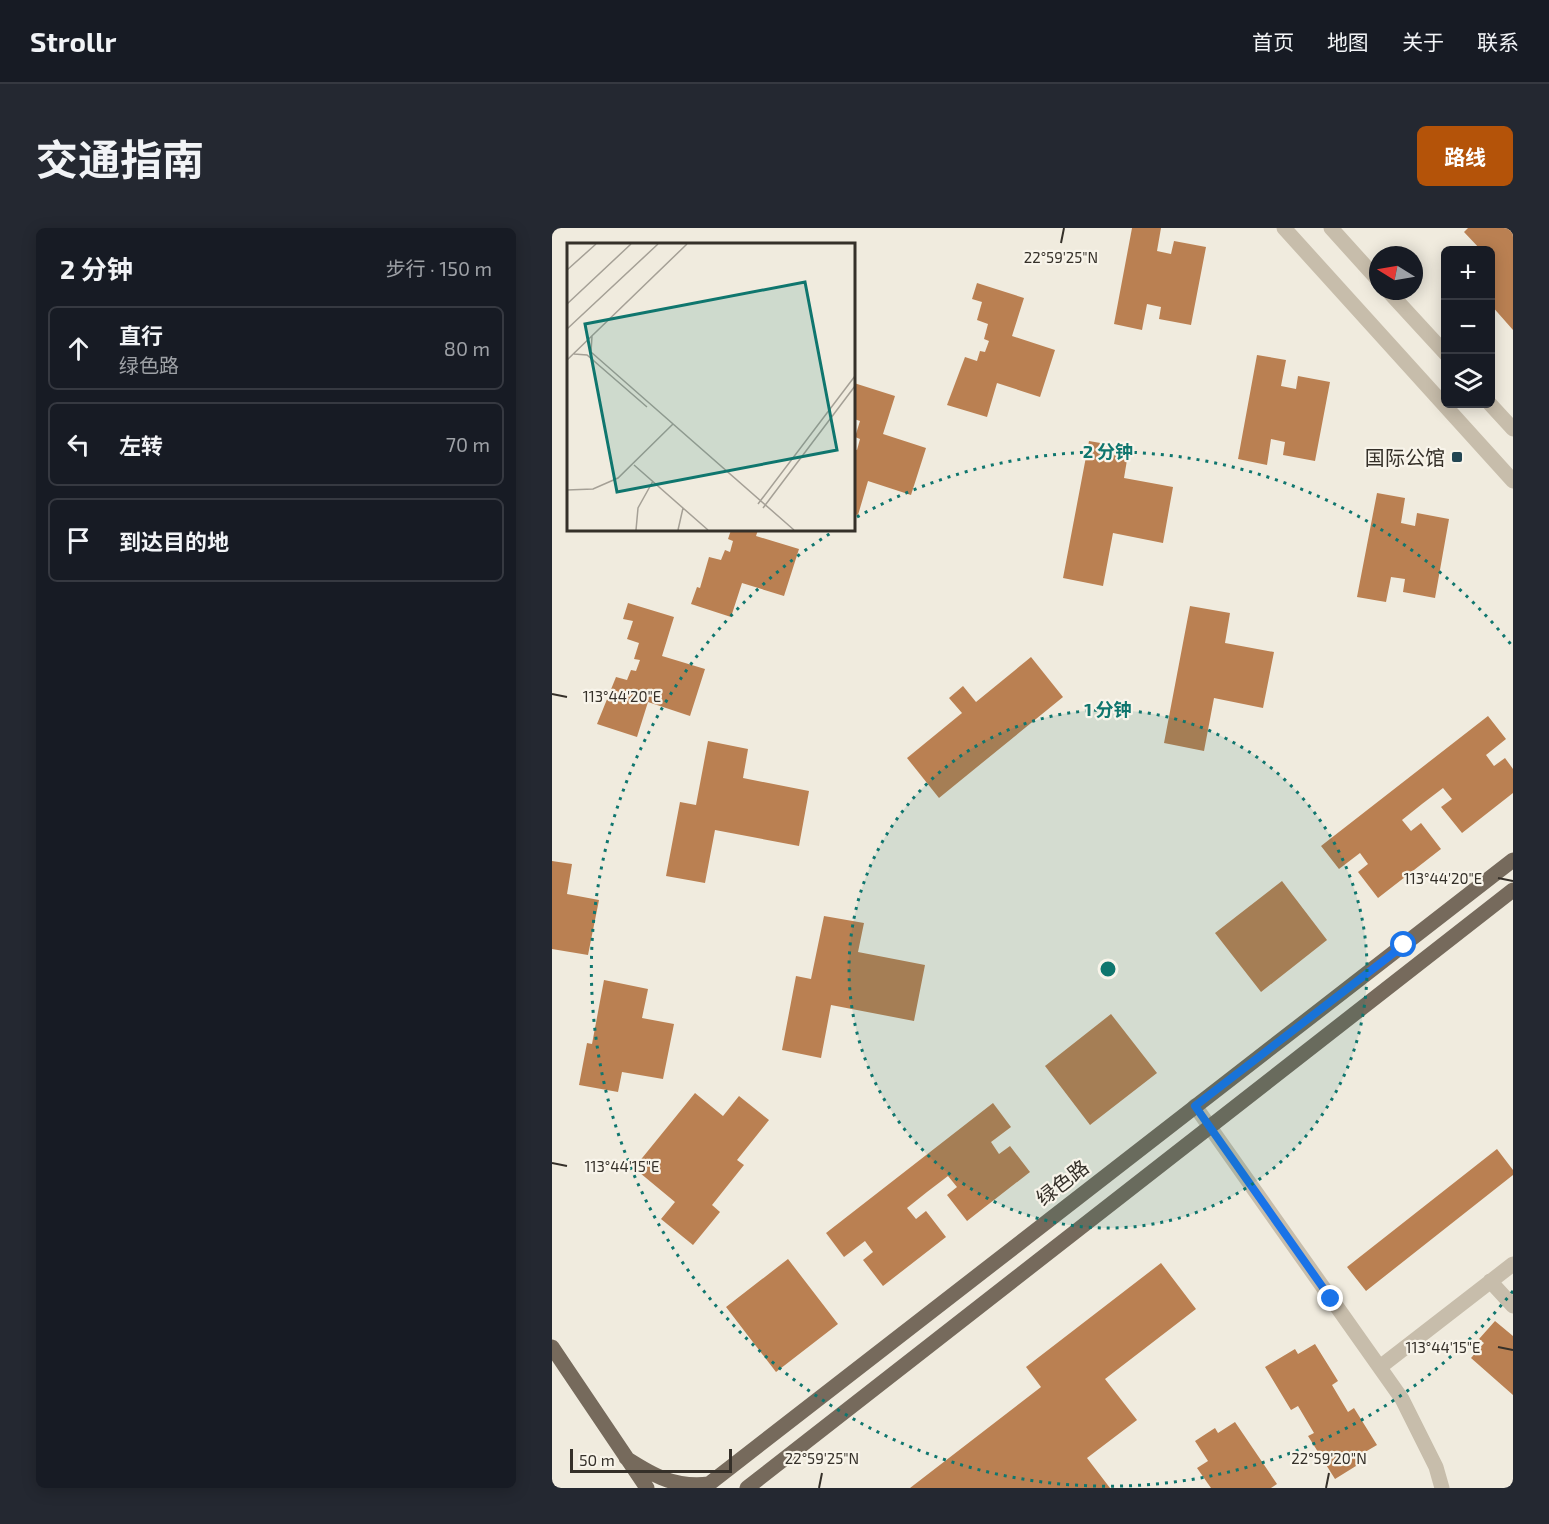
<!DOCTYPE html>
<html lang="zh">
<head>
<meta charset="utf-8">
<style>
	:root { --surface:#171b24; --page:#242831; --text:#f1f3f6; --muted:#9ea1a6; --line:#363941; --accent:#b45309 }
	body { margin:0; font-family:"Exo 2","Noto Sans SC",sans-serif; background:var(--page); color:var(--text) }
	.controls { position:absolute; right:18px; top:18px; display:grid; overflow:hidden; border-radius:9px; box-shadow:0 3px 15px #0003 }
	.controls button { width:54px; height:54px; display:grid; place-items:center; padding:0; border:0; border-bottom:2px solid var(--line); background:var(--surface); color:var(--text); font:30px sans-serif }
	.compass { position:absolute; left:817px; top:18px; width:54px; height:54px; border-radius:50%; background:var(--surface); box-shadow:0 3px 15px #0003; rotate:281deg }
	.scale { position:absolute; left:18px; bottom:15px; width:162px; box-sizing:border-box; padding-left:6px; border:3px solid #353029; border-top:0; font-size:16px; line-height:21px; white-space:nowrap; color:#353029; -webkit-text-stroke:4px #f8f4ea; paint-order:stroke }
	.stop { position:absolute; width:18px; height:18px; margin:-14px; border:4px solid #1a73e8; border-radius:50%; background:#fff }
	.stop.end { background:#1a73e8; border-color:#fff; box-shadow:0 2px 6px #0008 }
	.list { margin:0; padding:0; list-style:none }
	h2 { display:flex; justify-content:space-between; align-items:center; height:78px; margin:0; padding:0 24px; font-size:26px }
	h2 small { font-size:20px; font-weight:400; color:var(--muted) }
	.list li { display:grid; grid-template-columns:39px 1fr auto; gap:18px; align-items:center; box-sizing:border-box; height:84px; margin:0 12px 12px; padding:0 12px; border:2px solid var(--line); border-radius:9px }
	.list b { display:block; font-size:22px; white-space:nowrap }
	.list p { margin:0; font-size:20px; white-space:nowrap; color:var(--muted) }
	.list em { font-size:20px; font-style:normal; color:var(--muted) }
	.icon { flex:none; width:33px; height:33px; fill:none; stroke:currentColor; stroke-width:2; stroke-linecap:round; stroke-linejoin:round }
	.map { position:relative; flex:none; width:961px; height:1260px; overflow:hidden; border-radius:9px }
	header { display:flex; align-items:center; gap:36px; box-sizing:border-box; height:84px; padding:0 30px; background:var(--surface); border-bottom:2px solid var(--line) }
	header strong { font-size:28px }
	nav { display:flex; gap:33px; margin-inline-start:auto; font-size:21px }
	.intro { display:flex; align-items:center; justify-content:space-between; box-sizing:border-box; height:144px; padding:0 36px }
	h1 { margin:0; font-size:42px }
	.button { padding:15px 27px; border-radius:9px; background:var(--accent); color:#fff; font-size:21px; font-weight:700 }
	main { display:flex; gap:36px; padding:0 36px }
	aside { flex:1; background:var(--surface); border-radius:9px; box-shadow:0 3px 15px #0003 }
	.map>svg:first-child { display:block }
	.building { fill:#ba8052 }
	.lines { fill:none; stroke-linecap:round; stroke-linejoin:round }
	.minor { stroke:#c7bdab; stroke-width:15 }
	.major { stroke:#766a5c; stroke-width:15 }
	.route { stroke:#1a73e8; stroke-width:8 }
	.ticks { fill:none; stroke:#353029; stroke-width:2 }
	.ring { fill:none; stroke:#0f766e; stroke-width:3; stroke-dasharray:3 6 }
	.poi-dot { fill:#234653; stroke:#f8f4ea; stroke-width:2 }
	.labels { text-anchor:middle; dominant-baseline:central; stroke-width:4.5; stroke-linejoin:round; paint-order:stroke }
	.poi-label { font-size:20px; fill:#353029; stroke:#f8f4ea; text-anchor:end }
	.street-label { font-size:20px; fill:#353029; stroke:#f8f4ea }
	.inset-road { fill:none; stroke:#a5a096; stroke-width:1.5 }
	.view { fill:#0f766e; fill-opacity:0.15; stroke:#0f766e; stroke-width:3 }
	.inset-edge { fill:none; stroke:#353029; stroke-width:3 }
	.ticks-label { font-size:15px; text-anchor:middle; fill:#353029; stroke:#f8f4ea; stroke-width:4.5; stroke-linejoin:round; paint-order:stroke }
	.centre { fill:#0f766e; stroke:#f8f4ea; stroke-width:3 }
	.ring-label { font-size:18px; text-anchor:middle; font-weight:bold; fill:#0f766e; stroke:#f8f4ea; stroke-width:4.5; stroke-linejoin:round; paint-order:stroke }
</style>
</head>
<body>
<header>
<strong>Strollr</strong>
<nav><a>首页</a><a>地图</a><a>关于</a><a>联系</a></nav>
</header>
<div class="intro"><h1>交通指南</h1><a class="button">路线</a></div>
<main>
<aside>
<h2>2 分钟<small>步行 · 150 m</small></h2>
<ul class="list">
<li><svg class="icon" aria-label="ahead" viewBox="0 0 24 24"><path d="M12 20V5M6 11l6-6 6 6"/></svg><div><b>直行</b><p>绿色路</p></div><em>80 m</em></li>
<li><svg class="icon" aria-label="left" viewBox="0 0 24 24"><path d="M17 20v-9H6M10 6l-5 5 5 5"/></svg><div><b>左转</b></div><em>70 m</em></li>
<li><svg class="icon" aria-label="arrive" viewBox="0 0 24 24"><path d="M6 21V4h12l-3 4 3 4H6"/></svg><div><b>到达目的地</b></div></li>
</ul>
</aside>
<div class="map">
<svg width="961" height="1260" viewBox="0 0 961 1260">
	<rect width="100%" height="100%" fill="#f0ebde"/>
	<!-- building -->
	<path class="building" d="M580,0H609L605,23L619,26L622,13L654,19L639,97L607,91L609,79L595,76L590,102L562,96Z
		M916,0H961V102L939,77V22H929L912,4Z
		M425,55L472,70L460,108L503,122L488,169L445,155L435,189L395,177L413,129L425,133L428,123L433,124L437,113L432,111L436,96L425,92L430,74L420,71Z
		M705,127L734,132L729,158L744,161L746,148L778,154L763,233L731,227L733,214L719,211L715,237L686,231Z
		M302,155L343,168L331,206L374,220L359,267L316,253L306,287L302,286V221L305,222L308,211L303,209L308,193L302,191Z
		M537,213L577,220L572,250L621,259L611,315L561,305L551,358L511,350Z
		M825,265L853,270L849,295L863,298L865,285L897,291L883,370L851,364L853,351L839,349L834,374L805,369Z
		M179,302H206L204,308L247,321L232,368L190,355L179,389L139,376L145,359L148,360L157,329L169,332L173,322L178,324L181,313L176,311Z
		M76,375L122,389L110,428L153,441L138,488L96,474L85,509L45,496L64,449L75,452L79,442L84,443L88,432L82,431L87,415L75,411L81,393L71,391Z
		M638,378L678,385L673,415L722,424L711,480L662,470L652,523L612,515Z
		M479,429L511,469L387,570L355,530L410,485L397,470L411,458L424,474Z
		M936,488L954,511L934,527L942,538L953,530L961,541V565L910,605L889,579L900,571L891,560L870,576L850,592L859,603L869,595L889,621L826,670L806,644L816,636L808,625L787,641L769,618Z
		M156,513L196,521L191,550L257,563L247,618L163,602L153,655L114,648L128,574L144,577Z
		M0,633L20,636L15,666L47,672L36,727L0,721Z
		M730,653L775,712L709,764L663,705Z
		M272,688L312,695L306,724L373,737L362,793L279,777L269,830L230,822L244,748L259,751Z
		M52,752L96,761L90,790L122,796L111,851L70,844L66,864L27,857L35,815L40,816Z
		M559,786L605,845L538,897L493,838Z
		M143,865L171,888L187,868L217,892L185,932L192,937L160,977L168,984L141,1017L109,991L123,974L82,940Z
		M441,875L459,899L439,914L447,926L458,918L478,944L415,993L395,967L405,959L396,948L375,964L355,980L364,991L374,983L394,1009L331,1058L311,1032L321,1024L313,1013L292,1029L274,1005Z
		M945,921L961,942V947L814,1063L795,1039Z
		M236,1031L286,1096L224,1144L174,1079Z
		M609,1035L644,1081L553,1151L585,1192L535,1230L558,1260H358L489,1159L474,1139Z
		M943,1093L961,1108V1167L919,1130L932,1115L927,1111Z
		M763,1116L786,1153L780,1157L796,1184L802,1180L825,1217L808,1227L812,1233L783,1251L756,1208L762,1205L746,1178L739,1182L713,1139L743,1121L746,1126Z
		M683,1194L725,1256L719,1260H659L645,1240L656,1233L643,1213L663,1200L666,1205Z"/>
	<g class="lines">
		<!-- minor -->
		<path class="minor" d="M732,0L961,253
			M779,0L826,52
			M836,63L894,126
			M938,176L961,201
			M643,878L850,1171L884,1239L890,1260
			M938,1053L961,1078
			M828,1139L961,1036"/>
		<!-- major -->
		<path class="major" d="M0,1119L95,1260
			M74,1230C102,1248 123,1260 157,1256L961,632
			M195,1260L961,662"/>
	</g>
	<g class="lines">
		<!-- route -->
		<path class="route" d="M779,1071L643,878L852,717"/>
	</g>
	<!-- ticks -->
	<path class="ticks" d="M509,15L512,0M0,466L15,469M946,650L961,653M0,935L15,938M946,1119L961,1122M267,1260L270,1245M774,1260L777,1245"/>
	<!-- distance rings -->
	<circle cx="556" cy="741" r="259" fill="#0f766e" fill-opacity=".12"/>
	<g class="ring">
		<circle cx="556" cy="741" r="259"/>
		<path d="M961 1063A517 517 0 1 1 282 303M305 289A517 517 0 0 1 961 419"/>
	</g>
	<!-- markers -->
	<rect class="poi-dot" x="899" y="223" width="12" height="12" rx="3"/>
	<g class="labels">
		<!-- poi labels -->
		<g class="poi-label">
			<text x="893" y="229">国际公馆</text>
		</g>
		<!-- street labels -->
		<g class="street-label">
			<text transform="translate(510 954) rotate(-38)">绿色路</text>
		</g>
	</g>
	<!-- overview -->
	<g transform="translate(15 15)">
		<rect width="288" height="288" fill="#f0ebde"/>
		<path class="inset-road" d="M0,27L29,1M0,61L64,1M0,86L91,1M25,93L24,109L227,287M7,111L20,112L80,164M0,117L120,1M67,222L141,287M0,247L26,246L51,235L106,181M191,261L288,133M196,265L288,143M69,287L71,265L86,238M111,287L116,265"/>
		<path class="view" d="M238,39L270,207L50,249L18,81Z"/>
		<rect width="288" height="288" class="inset-edge"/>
	</g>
	<g class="ticks-label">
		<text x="509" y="35">22°59'25"N</text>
		<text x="70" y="474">113°44'20"E</text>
		<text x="891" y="656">113°44'20"E</text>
		<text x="70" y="944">113°44'15"E</text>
		<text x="891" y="1125">113°44'15"E</text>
		<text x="270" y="1236">22°59'25"N</text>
		<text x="777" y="1236">22°59'20"N</text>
	</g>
	<circle cx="556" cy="741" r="9" class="centre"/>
	<g class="ring-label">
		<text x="556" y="230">2 分钟</text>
		<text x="556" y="488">1 分钟</text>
	</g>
</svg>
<div class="controls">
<button>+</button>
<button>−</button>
<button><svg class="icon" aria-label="layers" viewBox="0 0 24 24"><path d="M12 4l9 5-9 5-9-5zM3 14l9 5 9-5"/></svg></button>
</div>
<svg class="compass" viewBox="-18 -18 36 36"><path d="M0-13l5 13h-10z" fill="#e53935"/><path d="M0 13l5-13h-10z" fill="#9ea1a6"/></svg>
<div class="scale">50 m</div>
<div class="stop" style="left:852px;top:717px"></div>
<div class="stop end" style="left:779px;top:1071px"></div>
</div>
</main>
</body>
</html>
